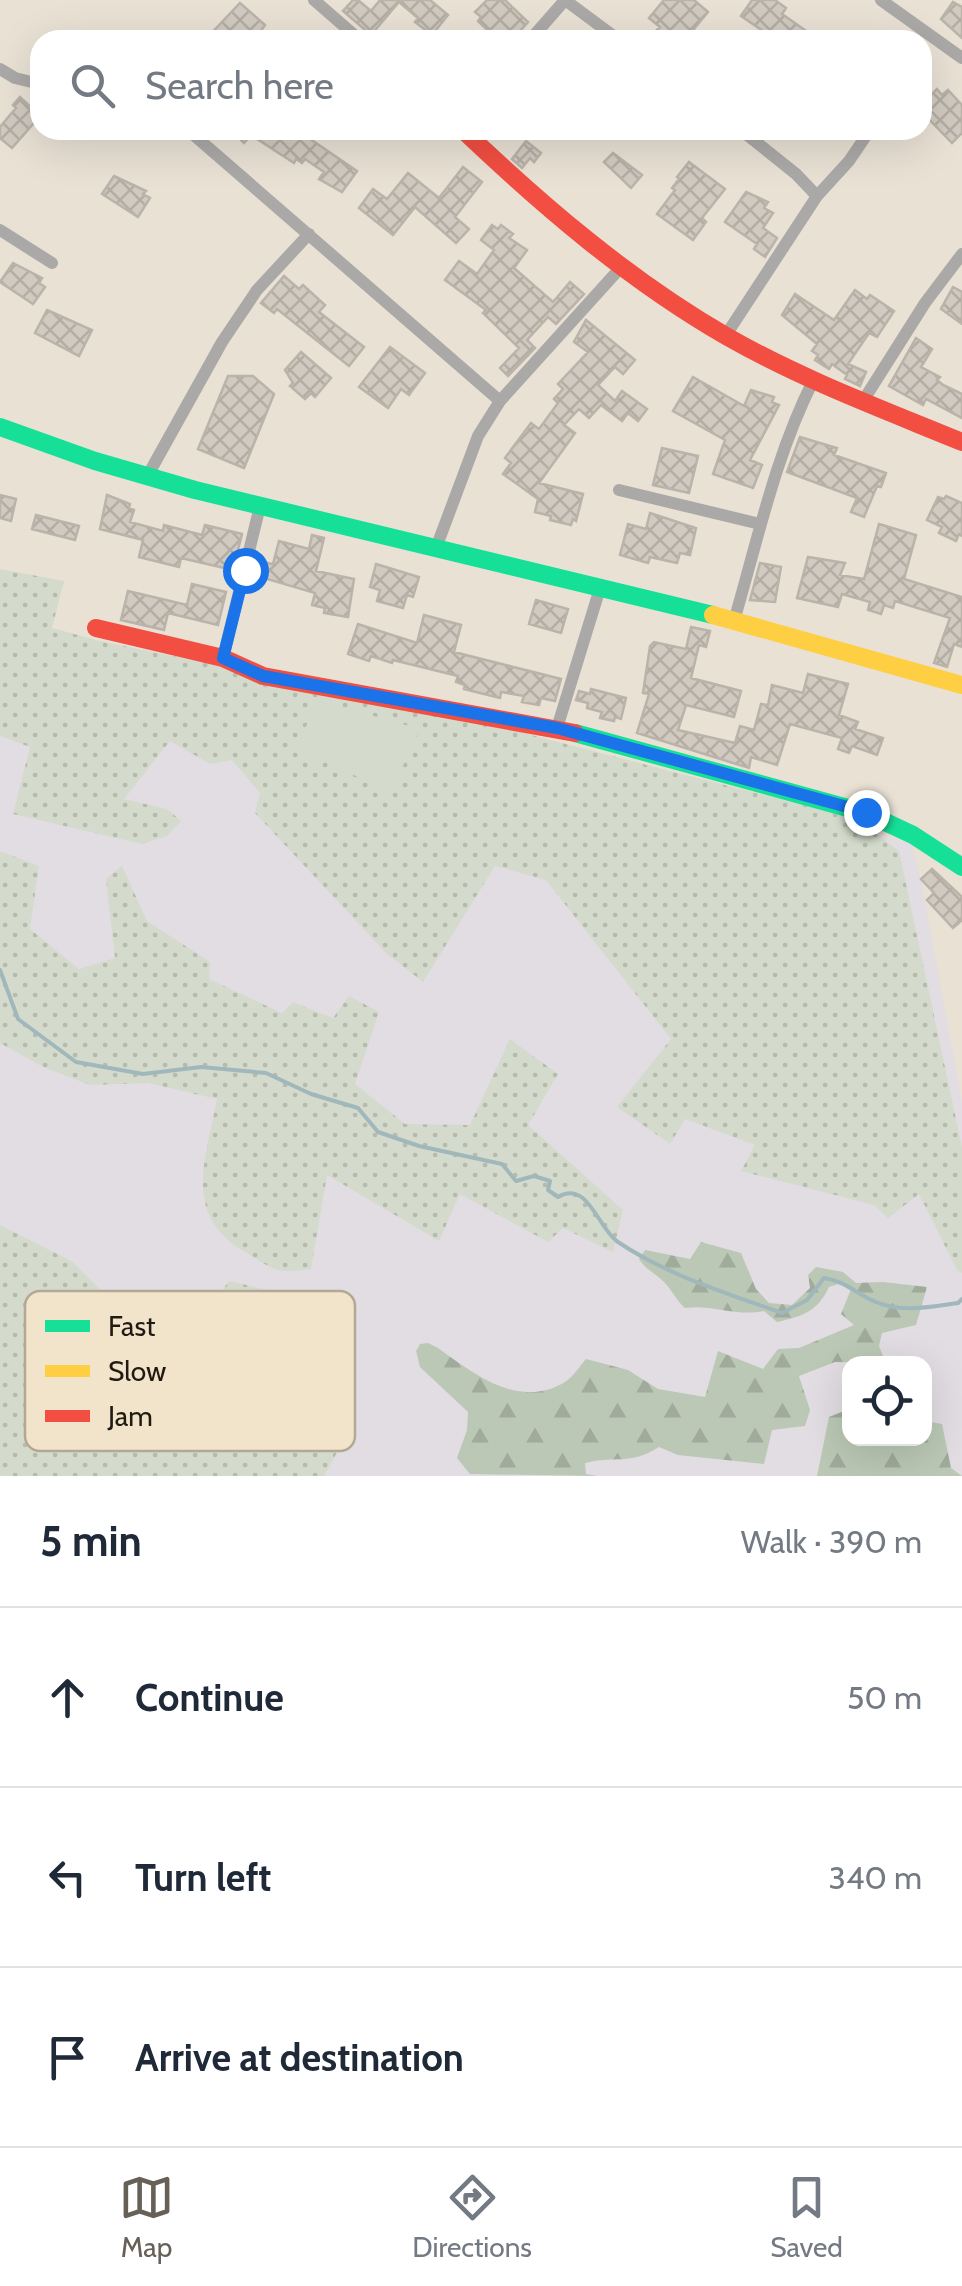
<!DOCTYPE html>
<html lang="en">
<head>
<meta charset="utf-8">
<style>
	:root { --surface:#fff; --page:#f2f2f3; --text:#1f2937; --muted:#747a83; --line:#e0e1e3; --accent:#666056 }
	body { margin:0; font-family:Cabin,sans-serif; background:var(--page); color:var(--text) }
	.controls { position:absolute; right:30px; bottom:30px; display:grid; overflow:hidden; border-radius:20px; box-shadow:0 10px 40px #0002 }
	.controls button { width:90px; height:90px; display:grid; place-items:center; padding:0; border:0; border-bottom:2px solid var(--line); background:var(--surface); color:var(--text); font:50px sans-serif }
	.stop { position:absolute; width:30px; height:30px; margin:-22px; border:8px solid #1a73e8; border-radius:50%; background:#fff }
	.stop.end { background:#1a73e8; border-color:#fff; box-shadow:0 2px 10px #0008 }
	.list { margin:0; padding:0; list-style:none }
	h2 { display:flex; justify-content:space-between; align-items:center; height:130px; margin:0; padding:0 40px; font-size:42px }
	h2 small { font-size:32px; font-weight:400; color:var(--muted) }
	.list li { display:grid; grid-template-columns:65px 1fr auto; gap:30px; align-items:center; box-sizing:border-box; height:180px; padding:0 40px; border-top:2px solid var(--line) }
	.list b { display:block; font-size:38px; white-space:nowrap }
	.list em { font-size:32px; font-style:normal; color:var(--muted) }
	.icon { flex:none; width:55px; height:55px; fill:none; stroke:currentColor; stroke-width:2; stroke-linecap:round; stroke-linejoin:round }
	.map { position:relative; flex:none; width:962px; height:1476px; overflow:hidden }
	.search { position:absolute; background:var(--surface); box-shadow:0 10px 40px #0002; left:30px; right:30px; top:30px; height:110px; display:flex; align-items:center; gap:25px; box-sizing:border-box; padding:0 35px; border-radius:30px; color:var(--muted); font-size:38px }
	.sheet { height:670px; background:var(--surface) }
	nav { display:flex; justify-content:space-around; align-items:center; box-sizing:border-box; height:140px; border-top:2px solid var(--line); background:var(--surface); font-size:28px; color:var(--muted) }
	nav a { display:grid; justify-items:center; gap:5px }
	nav .on { color:var(--accent) }
	.map>svg:first-child { display:block }
	.education { fill:#e1dde3; fill-rule:evenodd }
	.grass { fill:url(#grass-dots) }
	.forest { fill:url(#forest-firs) }
	.pitch { fill:#d4dbcc }
	.lines { fill:none; stroke-linecap:round; stroke-linejoin:round }
	.stream { stroke:#a0b8bc; stroke-width:4 }
	.building { fill:url(#building-cross-hatch); stroke:#b9b3a9; stroke-width:2.5 }
	.street { stroke:#aba9a8; stroke-width:12 }
	.fast { stroke:#16e098; stroke-width:18 }
	.slow { stroke:#ffcf43; stroke-width:18 }
	.jam { stroke:#f24e42; stroke-width:18 }
	.route { stroke:#1a73e8; stroke-width:12 }
	.key { fill:#f2e4cb; stroke:#b3a894; stroke-width:2.5 }
	.key-label { font-size:28px; fill:#201b12 }
</style>
</head>
<body>
<div class="map">
<svg width="962" height="1476" viewBox="0 0 962 1476">
	<defs>
		<pattern id="grass-dots" width="8" height="8" patternUnits="userSpaceOnUse" patternTransform="scale(2.5)"><rect width="8" height="8" fill="#d4dbcc"/><path d="M2 2h.1M6 6h.1" fill="none" stroke="#b6bbae" stroke-width="1.8" stroke-linecap="round"/></pattern>
		<pattern id="forest-firs" width="22" height="20" patternUnits="userSpaceOnUse" patternTransform="scale(2.5)"><rect width="22" height="20" fill="#bbc8b5"/><path d="M5 1l3.5 6h-7zM16 11l3.5 6h-7z" fill="#a0ab9b"/></pattern>
		<pattern id="building-cross-hatch" width="8" height="8" patternUnits="userSpaceOnUse" patternTransform="scale(2.5)"><rect width="8" height="8" fill="#d1cac0"/><path d="M0 0l8 8M0 8l8-8" fill="none" stroke="#b3ada4"/></pattern>
	</defs>
	<rect width="100%" height="100%" fill="#e9e1d4"/>
	<!-- education -->
	<path class="education" d="M0,632L298,689L911,843L921,879L962,1103V1476H0ZM850,1364H924V1438H850Z"/>
	<!-- grass -->
	<path class="grass" d="M0,569L64,581L52,628L100,641L426,708L857,819L899,851L962,1147V1273L957,1270L919,1194L888,1218L874,1205L741,1171L755,1145L685,1119L670,1144L617,1107L671,1039L546,880L495,866L423,982L387,954L255,813L260,793L232,760L210,764L170,741L124,799L167,809L181,821L167,836L142,844L13,814L30,747L0,736Z
		M0,851L39,866L30,929L79,969L115,958L106,879L122,866L147,921L210,962L209,979L282,1013L293,1002L333,1018L349,996L379,1012L355,1084L405,1124L470,1125L510,1039L558,1074L528,1125L623,1210L613,1252L563,1228L548,1242L460,1194L439,1241L327,1175L311,1269C274,1274 277,1271 245,1252C181,1215 206,1158 217,1099L148,1083L90,1085L43,1067L0,1043Z
		M0,1225L73,1262L105,1294L189,1338L229,1281L268,1290L259,1355L292,1368L281,1426L340,1447L324,1476H0Z"/>
	<!-- forest -->
	<path class="forest" d="M701,1242L741,1253L756,1289L769,1303L792,1305L810,1288L808,1275L816,1267L843,1272L856,1283L883,1282L927,1287L916,1325L882,1333L879,1346L886,1363L835,1362L799,1376L810,1410L805,1426L772,1430L764,1464L678,1455L659,1447C629,1466 616,1455 585,1463L586,1474L597,1476L470,1474L457,1458L467,1430L468,1412L420,1367L416,1351L420,1344L428,1343L438,1348C474,1374 519,1410 565,1382C573,1377 580,1366 586,1359L628,1370L658,1389L705,1397L718,1351L763,1369L778,1349L799,1348L854,1325L841,1314L851,1289L838,1284L829,1287C817,1312 803,1316 777,1322L764,1311C736,1317 712,1304 685,1308C676,1300 672,1290 664,1282C655,1273 646,1270 639,1259L645,1250L690,1259Z
		M849,1409L850,1438H924L925,1421L942,1424L951,1468L962,1476H817L829,1417Z"/>
	<!-- pitch -->
	<path class="pitch" d="M320,701L420,729L391,792L294,748Z"/>
	<g class="lines">
		<!-- stream -->
		<path class="stream" d="M0,970L18,1019L76,1062L143,1074L201,1067L266,1073L311,1094L358,1108L378,1132L419,1146L502,1164L516,1181L534,1176L550,1181L548,1190L558,1197C588,1179 598,1229 618,1242C667,1275 726,1293 782,1313L807,1300L824,1278C846,1281 856,1294 876,1302C902,1313 930,1307 958,1303L962,1299"/>
	</g>
	<!-- building -->
	<path class="building" d="M353,0H358L371,11L380,0H430L448,15L432,35L415,22L418,18L399,2L371,35L343,11Z
		M487,0H505L528,22L512,40H498L478,21L481,17L475,12Z
		M664,0H694L708,12L688,36L685,34L680,40H667L656,31L660,27L649,18Z
		M752,0H775L786,8L782,14L819,40H776L741,16Z
		M953,2L962,7V38L941,19Z
		M240,3L265,25L260,32L268,40H205Z
		M937,89L942,95L948,90L962,105V133L952,143L922,112V104Z
		M20,97L40,116L12,148L0,138V127L16,108L13,105Z
		M231,130H297L357,171L342,192L319,179L324,172L305,159L302,163L296,159L294,163L251,135L244,143Z
		M526,141L541,153L534,162L530,158L522,168L512,159Z
		M613,153L642,175L631,188L604,162Z
		M689,162L725,189L702,218L706,222L693,240L657,214L675,190L672,188L679,179L677,177Z
		M463,167L482,182L455,217L469,229L456,243L415,207L393,235L359,208L373,189L387,199L408,173L439,198Z
		M114,176L146,191L143,194L150,198L138,217L102,194Z
		M746,192L768,202L764,208L773,213L763,228L777,238L765,257L754,249L757,244L725,222Z
		M492,225L498,229L501,225L513,234L509,238L527,250L514,268L553,302L570,282L584,294L556,324L548,317L527,340L535,348L508,376L500,368L519,348L483,313L486,310L445,280L459,261L477,274L494,250L481,240Z
		M13,263L42,278L39,283L45,287L33,304L0,282Z
		M284,276L299,289L303,285L325,305L319,312L364,347L349,366L277,309L274,313L261,303Z
		M953,287L962,292V324L941,309Z
		M855,290L867,299L870,295L894,311L877,337L869,333L848,364L866,372L860,386L845,379L847,375L832,364L829,369L815,360L818,355L812,351L817,344L782,315L795,294L834,320Z
		M47,310L92,330L79,356L35,333Z
		M586,320L635,360L623,374L615,367L598,385L615,401L622,391L647,409L638,421L628,413L622,421L601,405L589,418L579,409L564,425L575,433L539,483L583,494L576,521L573,519L571,525L550,520L551,516L535,512L538,499L503,474L511,463L505,458L531,423L539,429L558,403L554,399L563,389L558,384L588,352L574,342Z
		M916,338L932,349L921,367L940,377L937,380L943,385L962,394V418L926,399L923,405L889,386Z
		M390,347L425,373L409,395L401,389L388,408L359,387Z
		M301,352L331,378L315,397L311,393L305,399L290,386L293,383L285,370Z
		M228,376H253L274,394L244,468L198,449Z
		M693,377L744,406L751,390L774,397L772,402L779,405L750,460L762,465L753,488L713,474L725,440L673,411Z
		M800,437L837,448L834,455L886,473L881,487L877,486L864,517L851,512L857,498L787,472Z
		M662,448L698,456L689,493L653,485Z
		M0,495L16,499L11,521L0,518Z
		M107,495L130,504L129,508L134,510L130,522L163,531L164,525L202,535L205,525L242,534L233,570L181,558L179,567L139,557L143,540L100,529Z
		M946,496L962,503V536L959,534L956,541L939,533L942,527L927,520L938,497L944,499Z
		M650,513L696,528L690,555L680,553L677,563L650,557L648,563L620,555L628,524L646,529Z
		M36,515L79,526L75,540L32,529Z
		M879,524L916,535L904,579L962,597V647L954,644L947,667L934,663L950,618L895,601L893,608L884,605L881,614L868,610L870,602L842,594L838,607L797,598L808,557L845,563L840,575L864,579Z
		M312,535L324,538L316,571L354,579L348,617L324,613L325,608L312,605L315,593L257,576L260,562L273,564L279,541L309,549Z
		M760,563L781,567L775,602L750,600Z
		M376,564L419,577L413,597L407,595L403,608L377,601L380,590L370,587Z
		M192,584L226,592L218,625L168,613L164,630L121,620L128,591L187,605Z
		M536,600L568,609L561,633L529,624Z
		M424,615L461,625L454,652L561,679L555,701L541,698L539,705L522,702L524,696L501,692L500,698L464,689L465,685L456,682L458,676L393,660L392,663L371,656L369,661L348,654L358,624L417,643Z
		M691,627L710,631L706,647L699,645L691,678L741,691L734,717L686,705L678,730L735,743L740,726L754,730L761,704L768,705L772,685L803,693L808,674L848,684L839,715L858,722L855,729L883,738L877,755L852,746L849,753L838,749L842,738L790,724L777,765L751,757L749,768L637,733L649,694L643,693L650,646L654,642L686,649Z
		M591,689L626,698L621,719L615,717L614,721L600,718L602,712L587,708L588,703L576,700L579,691L590,694Z
		M932,869L962,897V920L953,928L927,900L934,893L921,879Z"/>
	<g class="lines">
		<!-- street -->
		<path class="street" d="M314,0L360,40
			M565,0L619,40
			M881,0L962,58
			M530,40L565,0
			M0,69L15,78L40,84
			M188,130L500,401
			M741,130L796,174L817,196
			M0,230L52,263
			M726,335L817,196L849,161L870,130
			M863,401L925,303L962,254
			M148,475L222,342L257,290L309,234
			M619,490L760,524
			M436,548L478,436L500,401L623,265
			M734,621C758,539 775,456 814,379
			M223,658L260,506
			M557,728L601,585"/>
		<!-- fast -->
		<path class="fast" d="M0,427L95,461L195,490L713,615
			M575,733L866,813L913,835L962,867"/>
		<!-- slow -->
		<path class="slow" d="M713,615L962,685"/>
		<!-- jam -->
		<path class="jam" d="M463,130C544,207 629,280 726,336C801,379 882,409 962,442
			M96,628L223,658L263,676L575,733"/>
	</g>
	<g class="lines">
		<!-- route -->
		<path class="route" d="M245,570L223,658L263,676L557,728L866,812"/>
	</g>
	<!-- legend -->
	<rect x="25" y="1291" width="330" height="160" rx="15" class="key"/>
	<rect x="45" y="1320" width="45" height="12" fill="#16e098"/>
	<rect x="45" y="1365" width="45" height="12" fill="#ffcf43"/>
	<rect x="45" y="1410" width="45" height="12" fill="#f24e42"/>
	<g class="key-label">
		<text x="108" y="1336">Fast</text>
		<text x="108" y="1381">Slow</text>
		<text x="108" y="1426">Jam</text>
	</g>
</svg>
<div class="controls">
<button><svg class="icon" aria-label="locate" viewBox="0 0 24 24"><circle cx="12" cy="12" r="6"/><path d="M12 2v4M12 18v4M2 12h4M18 12h4"/></svg></button>
</div>
<div class="stop" style="left:245px;top:570px"></div>
<div class="stop end" style="left:866px;top:812px"></div>
<div class="search"><svg class="icon" aria-label="search" viewBox="0 0 24 24"><circle cx="10" cy="10" r="6"/><path d="M15 15l6 6"/></svg>Search here</div>
</div>
<section class="sheet">
<h2>5 min<small>Walk · 390 m</small></h2>
<ul class="list">
<li><svg class="icon" aria-label="ahead" viewBox="0 0 24 24"><path d="M12 20V5M6 11l6-6 6 6"/></svg><div><b>Continue</b></div><em>50 m</em></li>
<li><svg class="icon" aria-label="left" viewBox="0 0 24 24"><path d="M17 20v-9H6M10 6l-5 5 5 5"/></svg><div><b>Turn left</b></div><em>340 m</em></li>
<li><svg class="icon" aria-label="arrive" viewBox="0 0 24 24"><path d="M6 21V4h12l-3 4 3 4H6"/></svg><div><b>Arrive at destination</b></div></li>
</ul>
</section>
<nav>
<a class="on"><svg class="icon" aria-label="map" viewBox="0 0 24 24"><path d="M3 6l6-2 6 2 6-2v14l-6 2-6-2-6 2zM9 4v14M15 6v14"/></svg>Map</a>
<a><svg class="icon" aria-label="directions" viewBox="0 0 24 24"><path d="M12 3l9 9-9 9-9-9zM9 14v-3h6M13 9l2 2-2 2"/></svg>Directions</a>
<a><svg class="icon" aria-label="saved" viewBox="0 0 24 24"><path d="M7 4h10v16l-5-4-5 4z"/></svg>Saved</a>
</nav>
</body>
</html>
